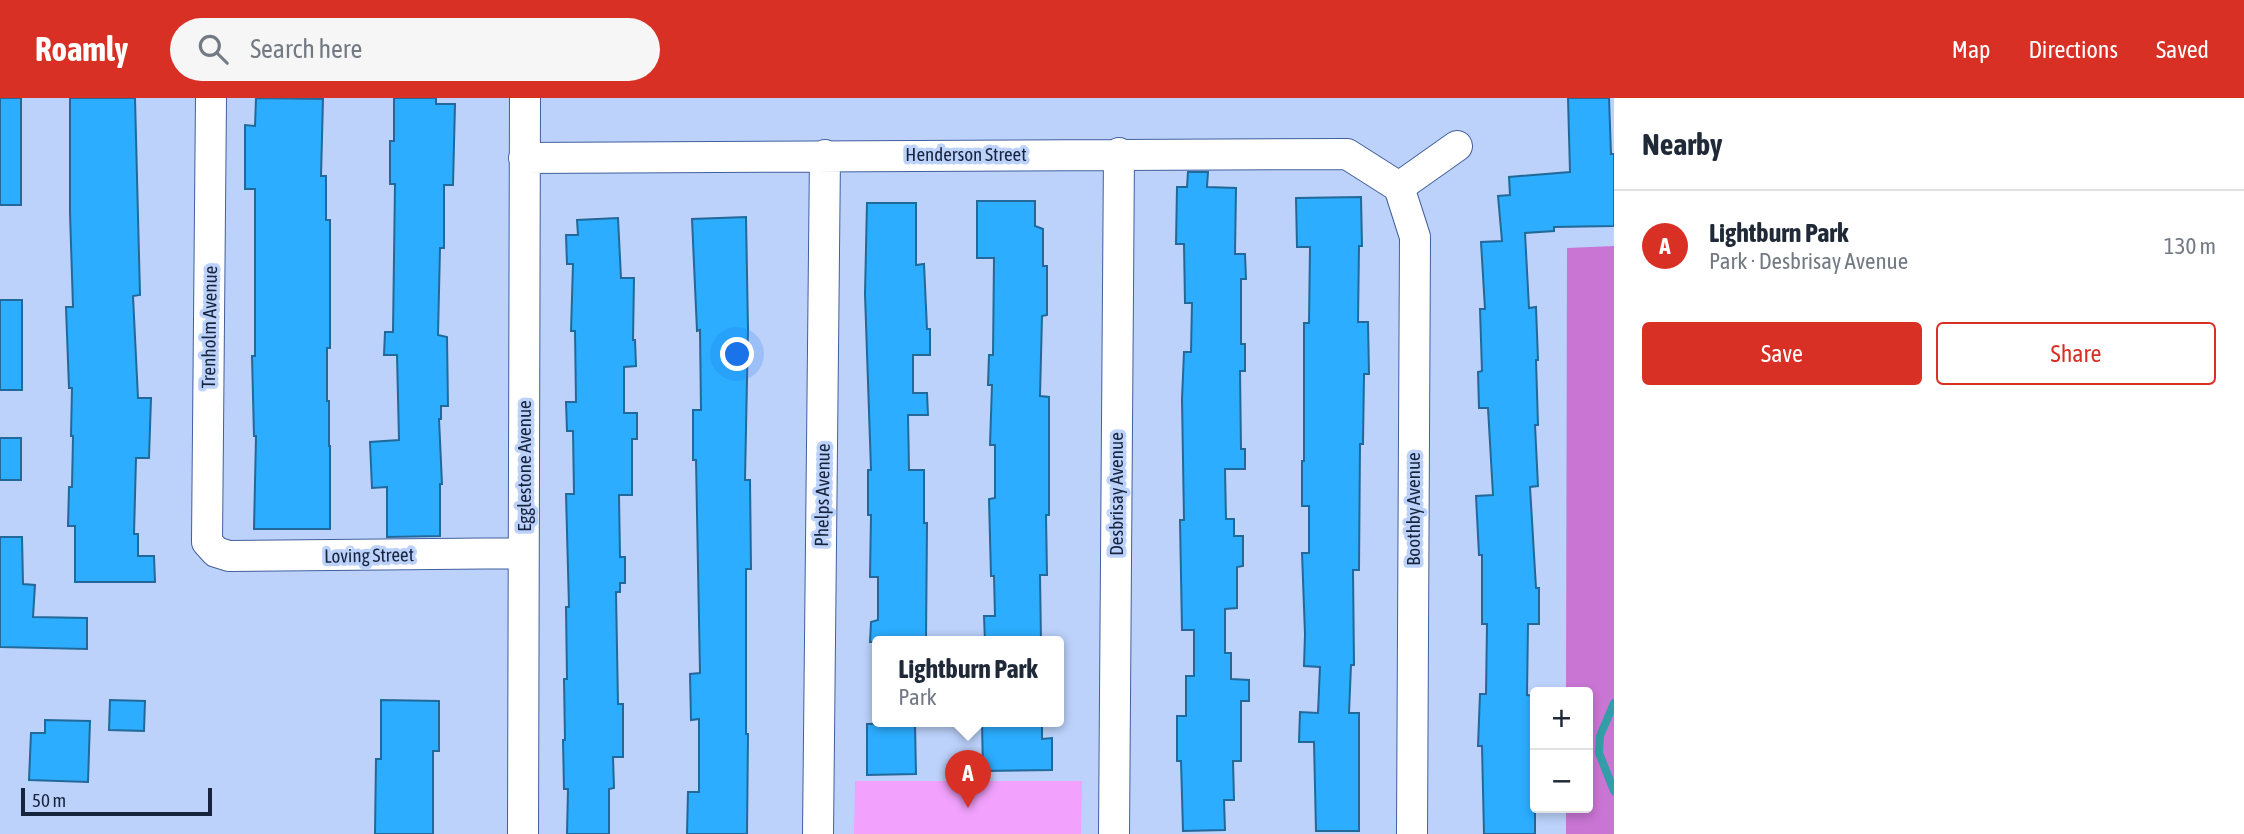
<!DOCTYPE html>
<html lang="en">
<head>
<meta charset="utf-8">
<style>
	:root { --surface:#fff; --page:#f6f6f7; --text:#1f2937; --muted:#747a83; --line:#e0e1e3; --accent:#d93025 }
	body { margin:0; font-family:"Asap Condensed",sans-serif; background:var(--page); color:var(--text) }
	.controls { position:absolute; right:21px; bottom:21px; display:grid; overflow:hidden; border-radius:7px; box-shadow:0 4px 10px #0003 }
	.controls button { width:63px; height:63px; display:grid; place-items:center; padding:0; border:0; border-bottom:2px solid var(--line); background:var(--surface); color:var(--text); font:35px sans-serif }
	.scale { position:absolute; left:21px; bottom:18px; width:191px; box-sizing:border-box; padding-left:7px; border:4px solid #17243d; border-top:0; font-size:19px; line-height:24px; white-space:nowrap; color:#17243d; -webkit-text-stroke:5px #bcd2fb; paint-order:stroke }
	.you { position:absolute; left:738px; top:257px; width:24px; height:24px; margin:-18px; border:5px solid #fff; border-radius:50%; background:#1a73e8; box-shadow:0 0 0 10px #1a73e833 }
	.badge { display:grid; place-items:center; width:46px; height:46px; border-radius:50%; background:var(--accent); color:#fff; font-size:23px; font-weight:700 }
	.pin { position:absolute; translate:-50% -58px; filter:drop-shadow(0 2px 4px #0008) }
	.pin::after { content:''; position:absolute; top:37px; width:24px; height:21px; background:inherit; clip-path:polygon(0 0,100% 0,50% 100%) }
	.popup { position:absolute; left:872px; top:538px; width:192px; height:91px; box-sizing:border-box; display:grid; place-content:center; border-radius:7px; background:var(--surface); filter:drop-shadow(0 2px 5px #0005); font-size:23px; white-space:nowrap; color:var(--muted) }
	.popup b { font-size:26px; color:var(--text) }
	.popup::after { content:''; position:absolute; left:50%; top:100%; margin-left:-14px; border:14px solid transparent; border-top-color:var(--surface) }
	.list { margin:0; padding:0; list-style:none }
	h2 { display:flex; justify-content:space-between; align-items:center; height:91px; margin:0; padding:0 28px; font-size:30px }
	h2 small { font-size:23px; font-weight:400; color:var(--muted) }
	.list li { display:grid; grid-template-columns:46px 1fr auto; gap:21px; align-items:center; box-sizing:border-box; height:112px; padding:0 28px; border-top:2px solid var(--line) }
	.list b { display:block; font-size:26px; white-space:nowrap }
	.list p { margin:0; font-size:23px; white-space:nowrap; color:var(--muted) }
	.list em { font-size:23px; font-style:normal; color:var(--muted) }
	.actions { display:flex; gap:14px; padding:21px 28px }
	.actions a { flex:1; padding:16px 0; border:2px solid var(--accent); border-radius:7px; text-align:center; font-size:24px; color:var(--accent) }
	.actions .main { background:var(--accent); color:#fff }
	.icon { flex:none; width:38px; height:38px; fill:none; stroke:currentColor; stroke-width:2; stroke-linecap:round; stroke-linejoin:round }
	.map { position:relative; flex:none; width:1614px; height:736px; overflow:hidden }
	header { display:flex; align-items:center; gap:42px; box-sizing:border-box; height:98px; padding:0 35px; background:var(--accent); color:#fff }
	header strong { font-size:33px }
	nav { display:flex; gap:38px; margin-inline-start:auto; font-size:24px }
	.search { width:490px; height:63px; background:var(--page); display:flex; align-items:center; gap:18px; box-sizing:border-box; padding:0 24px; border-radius:38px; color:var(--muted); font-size:26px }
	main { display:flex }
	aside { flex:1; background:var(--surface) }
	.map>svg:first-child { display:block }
	.green { fill:#f2a1fd }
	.forest { fill:#c875d3 }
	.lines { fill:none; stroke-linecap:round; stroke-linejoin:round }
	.stream { stroke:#329ea7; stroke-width:8 }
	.building { fill:#2cadff; stroke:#226999; stroke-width:2 }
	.street-casing { stroke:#41609c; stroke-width:32 }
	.street { stroke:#fff; stroke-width:30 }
	.labels { text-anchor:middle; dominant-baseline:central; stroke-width:7; stroke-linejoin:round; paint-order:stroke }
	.street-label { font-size:19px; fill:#17243d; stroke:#bcd2fb }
</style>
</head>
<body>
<header>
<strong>Roamly</strong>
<div class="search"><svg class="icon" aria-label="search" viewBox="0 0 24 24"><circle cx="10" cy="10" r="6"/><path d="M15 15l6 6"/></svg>Search here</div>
<nav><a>Map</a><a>Directions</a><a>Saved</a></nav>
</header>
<main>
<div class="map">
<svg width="1614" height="736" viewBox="0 0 1614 736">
	<rect width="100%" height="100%" fill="#bcd2fb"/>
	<!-- green -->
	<path class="green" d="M855,683H1082L1081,736H854Z"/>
	<!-- forest -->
	<path class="forest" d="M1614,148V736H1566V710H1588V594H1566L1567,150Z"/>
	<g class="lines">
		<!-- stream -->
		<path class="stream" d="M1614,605L1600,638L1599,655L1614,693"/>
	</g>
	<!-- building -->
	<path class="building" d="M0,0H21V107H0Z
		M70,0H135L140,197L133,198L138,300H151L149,360H136L134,436H138V458H154L155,484H75V428H68L69,389H72L73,338H71L72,290H69L66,209H73L70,115Z
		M256,0L323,1L321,78H326V122H330V250H327V303H329V348H330V431H254L256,338H254L252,258H255V91H245V27L255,28Z
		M394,0H436V6H455L453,87H444V150H440L438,237L447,239L448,308H441V321H439L442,386H440V438L387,439V389L372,390L370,344L399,342L397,257H384L385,234H393L395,86H390V43H394Z
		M1568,0H1609L1611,56H1614V128L1554,129V133L1525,135L1529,210L1536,209L1538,262H1536L1538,327H1535L1538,388L1530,389L1536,490H1539V526H1528L1527,597L1535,598L1533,682H1535V736H1484L1482,648H1478L1480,596H1486L1487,526H1482V457H1479L1476,398L1493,397L1488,310H1479L1478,274L1482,273L1480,211H1485L1481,144L1502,143L1498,98L1510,97L1509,79L1570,74Z
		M1188,74H1208L1207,89L1236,90L1235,156H1245L1246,181H1241V246H1245V273H1240L1241,351H1245V371H1225L1226,421H1234V438H1243V468L1237,469V510L1225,511V555H1231V581L1249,582V603H1241V663H1233L1234,702H1224L1225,732L1183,733L1181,663H1177V618H1186V578H1194V532H1182L1180,422H1184L1182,301L1184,254H1191L1192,205H1185L1184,146H1176L1177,89H1187Z
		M1361,99L1362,148H1359L1358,224H1368L1369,276H1364L1363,346H1360L1359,472H1353L1354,567H1351L1349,615H1359V733H1316L1314,644H1299L1300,614L1318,615L1320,569L1304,568L1305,536L1302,455H1309V408H1302V363H1304V225H1309L1310,149H1297L1296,100Z
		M977,103H1035V128L1043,131V168H1047V217L1042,218L1040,298L1049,299V417H1046L1047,477H1040L1041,544H985L984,518H995L994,478H991L989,401L995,400V347H990L992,287H988L989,257H993L994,160H977Z
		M867,105H916V167L924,166L927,231H930V257H913V295H927L928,317H908L909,372H924V425H927L926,544H870L871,524L878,522V479H870L871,417H868V372H871L865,196Z
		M746,119L748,231L745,382H750L751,471H746V636H748L747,736H687L688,694H699V621L691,622L690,576L700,575L696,362H693V312H701L700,232L697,233L692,121Z
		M618,120L621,180H634L633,242H635L636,268L624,269V315H637V341H632V397H619L620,459H625V485H620V494H616L618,606H623V659H613L614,690L609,691V736H567L568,691H564L563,642H565L564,581H567L566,509H569L566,396H574L573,333H567L566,304H576L575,233H571L573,166H567L566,137H578L577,122Z
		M0,202H22V292H0Z
		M0,340H21V382H0Z
		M0,439H22L23,486L35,487L33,519L87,520V551L0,549Z
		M110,602L145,603L144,633L109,632Z
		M381,602L439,603V653H433V736H375L376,661H381Z
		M45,622L90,623L88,684L29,682L31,635H45Z
		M982,624H1042V641L1052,640V672L983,673Z
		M915,625L916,676L867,677V626Z"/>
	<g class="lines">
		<!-- street casing -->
		<g class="street-casing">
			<path id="street" d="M211,0L207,444L216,454L229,458L523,455
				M524,60L1347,56L1399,89
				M1399,89L1415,139L1412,736
				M1399,89L1457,48
				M523,736L525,0
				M818,736L825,57
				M1114,736L1119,55"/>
		</g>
		<!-- street -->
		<use href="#street" class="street"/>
	</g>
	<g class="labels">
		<!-- street labels -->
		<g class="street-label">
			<text x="966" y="56">Henderson Street</text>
			<text transform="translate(209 229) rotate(-89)">Trenholm Avenue</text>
			<text transform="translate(524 368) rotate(-90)">Egglestone Avenue</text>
			<text transform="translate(1116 396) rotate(-90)">Desbrisay Avenue</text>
			<text transform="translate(822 397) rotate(-89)">Phelps Avenue</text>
			<text transform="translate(1413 411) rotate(-90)">Boothby Avenue</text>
			<text transform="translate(369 457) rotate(-1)">Loving Street</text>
		</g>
	</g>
</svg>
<div class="controls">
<button>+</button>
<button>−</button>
</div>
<div class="scale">50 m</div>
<div class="you"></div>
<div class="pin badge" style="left:968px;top:710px">A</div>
<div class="popup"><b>Lightburn Park</b>Park</div>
</div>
<aside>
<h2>Nearby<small></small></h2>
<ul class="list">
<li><span class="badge">A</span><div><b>Lightburn Park</b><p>Park · Desbrisay Avenue</p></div><em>130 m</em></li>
</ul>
<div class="actions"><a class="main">Save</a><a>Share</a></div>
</aside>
</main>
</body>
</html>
